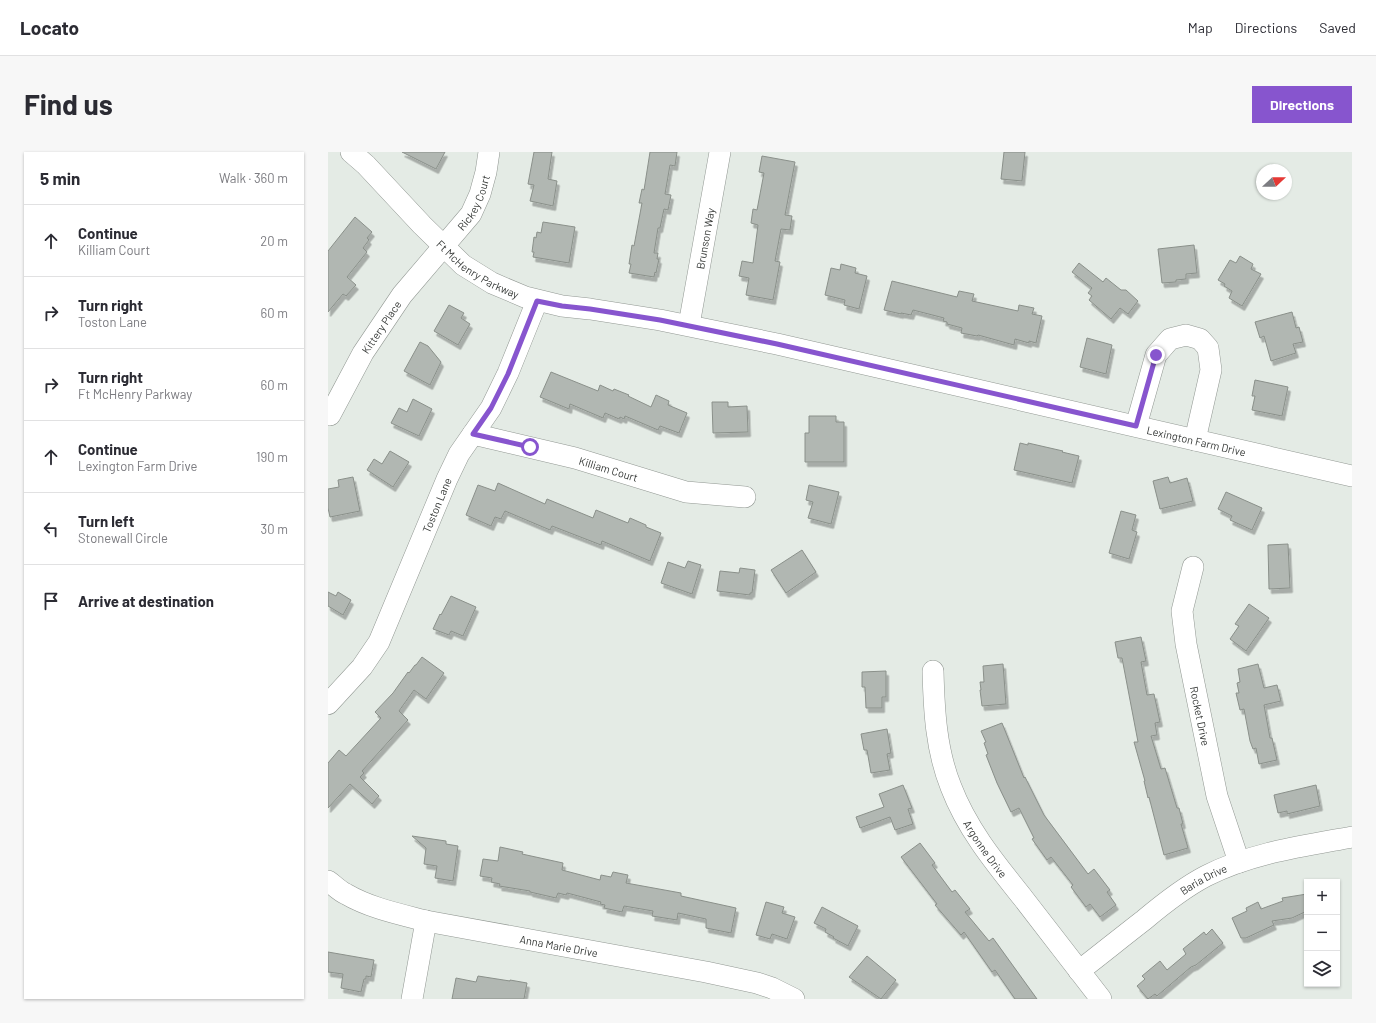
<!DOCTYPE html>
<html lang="en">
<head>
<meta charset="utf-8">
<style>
	:root { --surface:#fff; --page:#f7f7f7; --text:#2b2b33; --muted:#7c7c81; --line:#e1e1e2; --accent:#8755ce }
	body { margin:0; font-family:Barlow,sans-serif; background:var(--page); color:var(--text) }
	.controls { position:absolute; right:12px; bottom:12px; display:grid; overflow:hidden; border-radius:0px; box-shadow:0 1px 3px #0004 }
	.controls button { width:36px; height:36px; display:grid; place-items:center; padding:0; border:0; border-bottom:1px solid var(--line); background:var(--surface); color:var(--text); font:20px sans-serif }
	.compass { position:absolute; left:928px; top:12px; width:36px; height:36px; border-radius:50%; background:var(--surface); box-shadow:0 1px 3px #0004; rotate:68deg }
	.stop { position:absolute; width:12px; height:12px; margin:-9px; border:3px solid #8755ce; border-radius:50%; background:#fff }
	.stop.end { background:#8755ce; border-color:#fff; box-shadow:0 1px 4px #0008 }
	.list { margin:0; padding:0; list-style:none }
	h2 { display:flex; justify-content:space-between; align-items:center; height:52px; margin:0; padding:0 16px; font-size:17px }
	h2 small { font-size:13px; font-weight:400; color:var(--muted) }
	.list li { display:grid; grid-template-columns:26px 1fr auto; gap:12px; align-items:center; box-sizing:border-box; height:72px; padding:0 16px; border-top:1px solid var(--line) }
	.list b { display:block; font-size:15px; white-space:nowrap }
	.list p { margin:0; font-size:13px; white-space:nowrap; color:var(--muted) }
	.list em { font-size:13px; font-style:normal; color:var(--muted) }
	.icon { flex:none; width:22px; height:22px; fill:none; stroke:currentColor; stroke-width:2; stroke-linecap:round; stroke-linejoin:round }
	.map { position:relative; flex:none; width:1024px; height:847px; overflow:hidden; border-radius:0px }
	header { display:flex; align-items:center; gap:24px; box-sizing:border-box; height:56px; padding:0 20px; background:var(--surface); border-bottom:1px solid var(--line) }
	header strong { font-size:19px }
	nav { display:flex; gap:22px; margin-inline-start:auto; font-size:14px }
	.intro { display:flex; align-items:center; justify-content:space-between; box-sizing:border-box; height:96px; padding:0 24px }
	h1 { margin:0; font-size:28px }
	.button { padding:10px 18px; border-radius:0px; background:var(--accent); color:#fff; font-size:14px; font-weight:700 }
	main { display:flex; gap:24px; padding:0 24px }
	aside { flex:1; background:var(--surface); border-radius:0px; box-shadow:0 1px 3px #0004 }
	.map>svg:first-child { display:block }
	.building { fill:#b1b7b2; stroke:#8a908a; filter:url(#shadow) }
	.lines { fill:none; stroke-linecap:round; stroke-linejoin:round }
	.minor-casing { stroke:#929893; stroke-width:22 }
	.minor { stroke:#fff; stroke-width:21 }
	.route { stroke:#8755ce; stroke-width:5 }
	.labels { text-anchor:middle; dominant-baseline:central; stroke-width:4; stroke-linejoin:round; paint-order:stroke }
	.street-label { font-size:11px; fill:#373a38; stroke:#f2f9f3 }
</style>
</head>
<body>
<header>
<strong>Locato</strong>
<nav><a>Map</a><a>Directions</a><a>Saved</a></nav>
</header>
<div class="intro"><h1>Find us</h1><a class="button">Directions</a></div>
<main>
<aside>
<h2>5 min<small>Walk · 360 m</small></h2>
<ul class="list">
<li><svg class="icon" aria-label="ahead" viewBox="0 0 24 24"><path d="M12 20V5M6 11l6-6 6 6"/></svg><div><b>Continue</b><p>Killiam Court</p></div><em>20 m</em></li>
<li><svg class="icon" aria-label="right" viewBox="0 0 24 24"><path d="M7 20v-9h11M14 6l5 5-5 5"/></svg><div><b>Turn right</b><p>Toston Lane</p></div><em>60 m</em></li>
<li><svg class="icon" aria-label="right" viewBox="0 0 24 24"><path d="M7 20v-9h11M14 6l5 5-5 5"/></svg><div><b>Turn right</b><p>Ft McHenry Parkway</p></div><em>60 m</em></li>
<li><svg class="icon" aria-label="ahead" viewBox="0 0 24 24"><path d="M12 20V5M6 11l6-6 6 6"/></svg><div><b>Continue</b><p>Lexington Farm Drive</p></div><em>190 m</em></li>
<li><svg class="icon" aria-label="left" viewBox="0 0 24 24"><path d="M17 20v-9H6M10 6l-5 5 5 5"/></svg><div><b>Turn left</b><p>Stonewall Circle</p></div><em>30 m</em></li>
<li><svg class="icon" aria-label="arrive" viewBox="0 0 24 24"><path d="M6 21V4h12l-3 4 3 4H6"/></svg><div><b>Arrive at destination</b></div></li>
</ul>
</aside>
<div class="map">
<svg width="1024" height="847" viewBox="0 0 1024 847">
	<defs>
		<filter id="shadow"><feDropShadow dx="2.5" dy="4.5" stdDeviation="0" flood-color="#0004"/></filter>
	</defs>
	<rect width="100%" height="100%" fill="#e4ebe5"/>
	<!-- building -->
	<path class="building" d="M74,0H117L108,17Z
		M206,0H224L220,27L229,29L225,54L202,49L206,33L200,32Z
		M322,0H349L347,14L342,13L337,42L343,43L340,58L336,57L332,76H330L326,101H330L329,107H331L328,121L327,120L326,125L301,121L303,112H301L304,93L306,94L314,51H311L314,37L316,38Z
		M676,0H697L694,29L673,27Z
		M434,4L467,10L457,63L464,64L462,78L453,77L447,109L452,110L445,148L418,143L421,126L411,124L414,109L425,111L430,73L423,71L425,57L429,58L436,21L431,20Z
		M27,65L44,80L39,86L41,88L35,96L39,100L19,125L28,133L18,144L15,142L0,160V99Z
		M215,70L247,75L241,111L205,105L206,100H204L206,85L208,86L209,80L213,81Z
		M866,93L869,121L858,122V127L848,128V130L834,131L830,97Z
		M912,104L925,112L923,117L933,122L914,154L901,146L904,139L896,134L897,132L890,128L902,108L908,111Z
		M751,111L775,130L778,126L793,138H798L810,149L800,162L792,156L783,167L761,148L764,144L760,141L764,136L744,120Z
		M513,112L528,116L527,121L539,124L531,157L516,153L517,148L497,143L503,116L512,118Z
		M564,129L629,145L631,139L646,142L644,149L690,159L691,153L706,156L704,162L714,164L708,191L701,189V191L687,187L686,193L650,183L649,184L633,181L634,176L619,172V170L615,169L616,166L585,158L583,163L573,161V162L556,158Z
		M121,153L136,161L133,166L142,172L130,193L106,179Z
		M964,160L968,176L971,175L975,190L965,192L968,201L943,209L936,184L932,186L927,170Z
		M759,186L784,193L778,222L752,215Z
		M92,190L100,194L113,210L102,233L76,219Z
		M223,220L270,239L272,233L285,239L286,237L301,243L300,244L323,255L328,243L341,249L340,253L359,261L351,281L332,274L330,278L297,264L296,267L292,265L291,267L277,261L275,266L242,252L241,257L212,245Z
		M927,228L960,235L954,264L924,258L927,244H924Z
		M85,247L104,257L91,284L63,271L71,256L79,260Z
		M384,250H400V255L419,254L420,280L385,281Z
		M481,264H508V270H516V310H477V281H481Z
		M692,291L700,293V291L735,299L734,300L751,304L744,331L686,318Z
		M62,299L81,310L65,335L39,318L46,307L54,312Z
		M25,325L32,359L2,365L0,356V337L11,335L10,328Z
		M840,325L842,331L859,326L865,349L832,357L825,329Z
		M170,331L217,352L219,347L265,366L268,358L300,371L302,366L318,373V375L333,381L322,409L274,389L273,393L224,374L222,378L177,359L173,367L167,365L163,374L138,363L150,333L167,339Z
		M481,333L511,340L503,372L480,366L485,350L478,348Z
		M898,340L934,356L924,378L902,368L904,364L890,357Z
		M793,359L808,363L804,378L809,380L801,407L781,401Z
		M960,392L962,436L941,437L940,393Z
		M474,398L488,420L458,441L443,418Z
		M360,409L373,413L364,442L333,431L340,410L357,416Z
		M412,416L427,418L424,441H422V443L389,439L392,419L411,421Z
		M0,440L8,444L10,440L23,448L15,463L0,454Z
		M123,444L148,455L135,484L123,479L121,483L105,477L112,462L113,463Z
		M921,452L941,466L918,499L902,487L911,474L907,472Z
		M813,485L818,509L813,510L819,543L826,542L832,570L827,571L829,583L823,584L833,617L837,616L849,656H851L855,672H853L860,696L836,703L821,645L820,646L816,629H817L806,590H810L794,506H790L787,490Z
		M94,505L116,521L98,547L86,538L71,559L80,568L34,619L36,621L32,625L51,644L44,652L22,632L0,656V611L11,598L18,604L53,566L47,560L65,541L80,520L81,521L87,513H88Z
		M675,512L678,552L654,554L652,538H653L652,530H656L655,514Z
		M930,512L936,536L949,533L953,549L936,553L942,586H944L949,608L931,612L928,596L925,597L922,589L916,557L912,558L908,541H911L909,531L912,530L910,517Z
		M558,519V545H554V556H538L537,535H534V520Z
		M674,571L696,626L697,625L716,663L760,722L766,717L782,738L779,740L788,753L772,765L762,752L758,755L743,735L745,733L723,705L719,708L704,687L706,686L691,656L683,660L669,631L658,603L660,602L656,591L658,590L653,579Z
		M559,577L563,601L559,602L562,618L543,621L539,598H536L533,582Z
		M575,633L584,656L580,657L585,672L567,678L562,665L532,676L528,665L556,655L551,642Z
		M988,633L992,654L959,662V659L950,661L946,643Z
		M84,684L118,689V692L130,694L125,729L107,726L109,714L96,712L98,696Z
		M592,691L607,711L604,713L624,740L627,738L642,757L637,760L661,789L665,786L709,847H687L667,818L664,820L636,780L633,783L607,753L609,752L573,705Z
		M172,695L195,700L194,702L235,711L234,718L272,728L273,723L283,725L285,720L300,723L298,731L353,741V744L408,756L403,781L378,776V767L350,761L349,768L324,764L325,759L296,754L294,760L276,756L277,753L272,752L273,750L239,741L238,743L230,741L228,746L202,740V739L171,734L172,732L163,730L164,726L152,724L155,707L170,709Z
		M979,742V759L964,766L944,769L946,773L918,786H913L904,766L919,759L918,756L930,750L933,757L955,749L954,746Z
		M438,750L456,755L454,761L467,765L459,787L444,782L442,787L428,783Z
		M494,755L530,774L520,794L505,786L506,785L497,780L498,777L486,771Z
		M884,777L895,791L868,813L863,815L829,844L827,842L820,847L809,834L817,827L814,824L832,809L839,818L858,802L855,797L876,780L878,783Z
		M0,800L46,808L43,825L38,824V827H36L33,840L13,836L15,822L0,820Z
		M539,804L568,828L553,847L521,825Z
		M150,824L182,829V828L199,831L196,847H124L128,826L148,830Z"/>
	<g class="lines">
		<!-- minor casing -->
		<g class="minor-casing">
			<g id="minor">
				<path id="s1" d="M23,0L38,13L94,73L135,113L164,131L197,145L234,154L262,157L332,168L449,192L1024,324"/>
				<path id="s2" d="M361,173L392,0"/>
				<path id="s3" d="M2,263L35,201L74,143L143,62L152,42L158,20L161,0"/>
				<path d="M808,274L828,203L842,187L858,183L872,187L880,196L883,218L867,288"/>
				<path id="s4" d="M145,282L247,306L358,340L417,345"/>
				<path id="s5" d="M865,415L854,459L858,492L889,644L911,710"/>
				<path id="s6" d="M605,519C606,558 608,598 623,635C639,677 667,711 695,746C721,780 747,813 773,847"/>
				<path id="s7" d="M0,552L34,515L51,490L119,327L131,302L163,256L180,221L209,149"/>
				<path id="s8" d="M0,729C6,733 11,739 18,742C42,756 71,762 98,769L378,820L429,831L444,836L466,847"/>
				<path id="s9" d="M751,819C773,802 794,785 816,768C835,752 855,736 878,724C923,701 975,694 1024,685"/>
				<path d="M84,847L98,769"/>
			</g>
		</g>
		<!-- minor -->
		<use href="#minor" class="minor"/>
	</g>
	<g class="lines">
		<!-- route -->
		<path class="route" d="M202,295L145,282L163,256L180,222L209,149L234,154L262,157L332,168L449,192L808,274L828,203"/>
	</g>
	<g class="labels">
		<!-- street labels -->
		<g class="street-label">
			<text stroke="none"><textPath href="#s3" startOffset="258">Rickey Court</textPath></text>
			<text stroke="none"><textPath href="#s2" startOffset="88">Brunson Way</textPath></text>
			<text stroke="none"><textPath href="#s1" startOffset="174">Ft McHenry Parkway</textPath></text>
			<text stroke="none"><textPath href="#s3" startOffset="102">Kittery Place</textPath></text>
			<text stroke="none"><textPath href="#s1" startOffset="916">Lexington Farm Drive</textPath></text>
			<text stroke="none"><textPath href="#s4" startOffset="140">Killiam Court</textPath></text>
			<text stroke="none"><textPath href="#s7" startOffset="229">Toston Lane</textPath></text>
			<text stroke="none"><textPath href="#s5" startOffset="152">Rocket Drive</textPath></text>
			<text stroke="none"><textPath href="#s6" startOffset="189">Argonne Drive</textPath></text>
			<text stroke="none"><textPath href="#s9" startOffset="155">Baria Drive</textPath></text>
			<text stroke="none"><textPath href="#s8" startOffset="242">Anna Marie Drive</textPath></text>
		</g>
	</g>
</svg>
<div class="controls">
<button>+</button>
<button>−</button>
<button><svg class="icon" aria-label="layers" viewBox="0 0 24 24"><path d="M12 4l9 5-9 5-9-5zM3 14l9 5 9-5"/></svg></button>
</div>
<svg class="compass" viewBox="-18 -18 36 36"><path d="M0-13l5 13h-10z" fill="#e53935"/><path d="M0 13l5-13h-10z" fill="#7c7c81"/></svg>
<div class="stop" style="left:202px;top:295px"></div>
<div class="stop end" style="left:828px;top:203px"></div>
</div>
</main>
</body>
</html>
